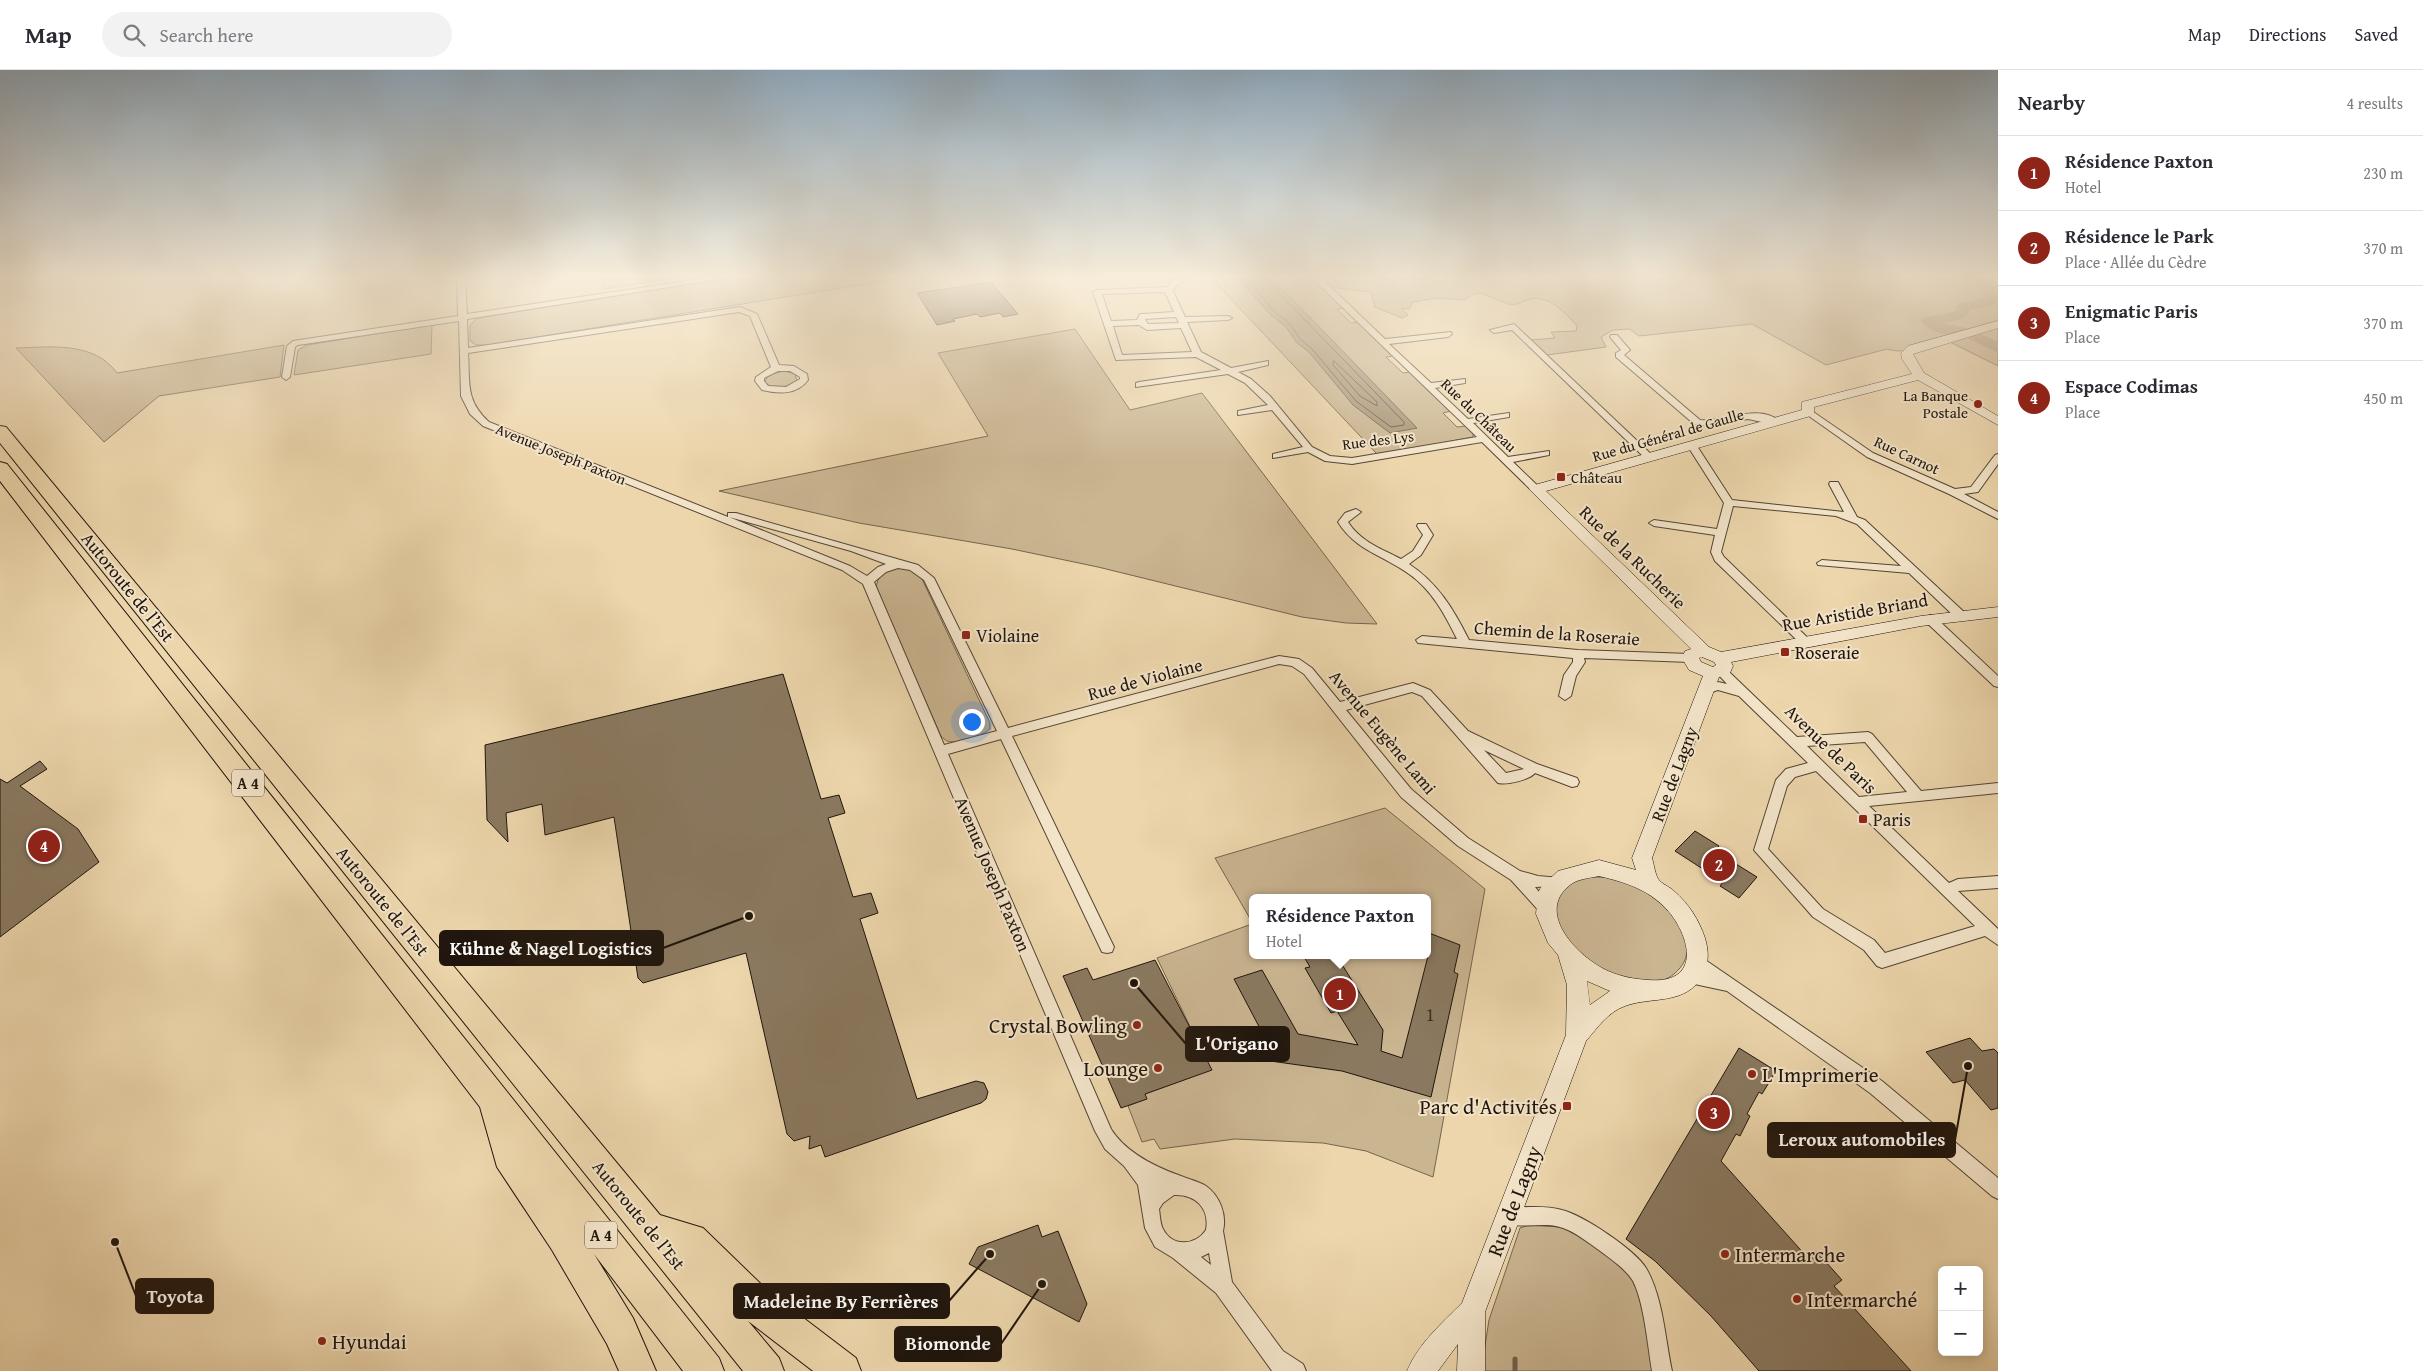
<!DOCTYPE html>
<html lang="en">
<head>
<meta charset="utf-8">
<style>
	:root { --surface:#fff; --page:#f2f2f3; --text:#2b2b33; --muted:#7c7c81; --line:#e1e1e2; --accent:#8f2418 }
	body { margin:0; font-family:"Gentium Book Plus",serif; background:var(--page); color:var(--text) }
	.controls { position:absolute; right:15px; bottom:15px; display:grid; overflow:hidden; border-radius:8px; box-shadow:0 2px 12px #0003 }
	.controls button { width:45px; height:45px; display:grid; place-items:center; padding:0; border:0; border-bottom:1px solid var(--line); background:var(--surface); color:var(--text); font:25px sans-serif }
	.you { position:absolute; left:971px; top:651px; width:18px; height:18px; margin:-12px; border:4px solid #fff; border-radius:50%; background:#1a73e8; box-shadow:0 0 0 8px #1a73e833 }
	.badge { display:grid; place-items:center; width:32px; height:32px; border-radius:50%; background:var(--accent); color:#fff; font-size:16px; font-weight:700 }
	.pin { position:absolute; translate:-50% -50%; border:2px solid #fff; box-shadow:0 1px 5px #0006 }
	.popup { position:absolute; left:1249px; top:824px; width:182px; height:65px; box-sizing:border-box; display:grid; place-content:center; border-radius:8px; background:var(--surface); filter:drop-shadow(0 1px 4px #0005); font-size:16px; white-space:nowrap; color:var(--muted) }
	.popup b { font-size:19px; color:var(--text) }
	.popup::after { content:''; position:absolute; left:50%; top:100%; margin-left:-10px; border:10px solid transparent; border-top-color:var(--surface) }
	.list { margin:0; padding:0; list-style:none }
	h2 { display:flex; justify-content:space-between; align-items:center; height:65px; margin:0; padding:0 20px; font-size:21px }
	h2 small { font-size:16px; font-weight:400; color:var(--muted) }
	.list li { display:grid; grid-template-columns:32px 1fr auto; gap:15px; align-items:center; box-sizing:border-box; height:75px; padding:0 20px; border-top:1px solid var(--line) }
	.list b { display:block; font-size:19px; white-space:nowrap }
	.list p { margin:0; font-size:16px; white-space:nowrap; color:var(--muted) }
	.list em { font-size:16px; font-style:normal; color:var(--muted) }
	.icon { flex:none; width:28px; height:28px; fill:none; stroke:currentColor; stroke-width:2; stroke-linecap:round; stroke-linejoin:round }
	.map { position:relative; flex:none; width:1998px; height:1301px; overflow:hidden }
	header { display:flex; align-items:center; gap:30px; box-sizing:border-box; height:70px; padding:0 25px; background:var(--surface); border-bottom:1px solid var(--line) }
	header strong { font-size:24px }
	nav { display:flex; gap:28px; margin-inline-start:auto; font-size:18px }
	.search { width:350px; height:45px; background:var(--page); display:flex; align-items:center; gap:12px; box-sizing:border-box; padding:0 18px; border-radius:28px; color:var(--muted); font-size:19px }
	main { display:flex }
	aside { flex:1; background:var(--surface) }
	.map>svg:first-child { display:block }
	.green { fill:#cab591; stroke:#74654f }
	.water { fill:#a79476; stroke:#71614c }
	.lines { fill:none; stroke-linecap:round; stroke-linejoin:round }
	.shore { stroke:#635442; stroke-width:1 }
	.stream { stroke:#71614c; stroke-width:5 }
	.river { fill:#a79476; fill-rule:evenodd }
	.building { fill:#8a7960; stroke:#1f150d }
	.minor-casing { stroke:#524535; stroke-width:2 }
	.secondary-casing { stroke:#1f150d; stroke-width:1 }
	.motorway-casing { stroke:#1f150d; stroke-width:2 }
	.minor { fill:#f3e4c9; fill-rule:evenodd }
	.secondary { fill:#f3e4c9; fill-rule:evenodd }
	.motorway { fill:#edd6ac; fill-rule:evenodd }
	.poi-dot { fill:#8f2418; stroke:#f3e4c9; stroke-width:2 }
	.labels { text-anchor:middle; dominant-baseline:central; stroke-width:4; stroke-linejoin:round; paint-order:stroke }
	.far-poi-label { font-size:15px; fill:#1f150d; stroke:#f3e4c9; text-anchor:end }
	.far-street-label { font-size:15px; fill:#1f150d; stroke:#f3e4c9 }
	.shield { fill:#f3e4c9; stroke:#5f5345; stroke-width:1 }
	.shield-label { font-size:16px; font-weight:bold; fill:#1f150d }
	.street-label { font-size:18px; fill:#1f150d; stroke:#f3e4c9 }
	.poi-label { font-size:18px; fill:#1f150d; stroke:#f3e4c9; text-anchor:start }
	.near-number-label { font-size:18px; fill:#3a2e22 }
	.near-poi-label { font-size:21px; fill:#1f150d; stroke:#f3e4c9; text-anchor:start }
	.near-street-label { font-size:21px; fill:#1f150d; stroke:#f3e4c9 }
	.leader { fill:none; stroke:#1f150d; stroke-width:2 }
	.callout-dot { fill:#1f150d; stroke:#f3e4c9; stroke-width:2 }
	.callout { fill:#1f150d; stroke:#1f150d; stroke-width:2 }
	.callout-label { font-size:19px; text-anchor:middle; font-weight:bold; fill:#fff }
</style>
</head>
<body>
<header>
<strong>Map</strong>
<div class="search"><svg class="icon" aria-label="search" viewBox="0 0 24 24"><circle cx="10" cy="10" r="6"/><path d="M15 15l6 6"/></svg>Search here</div>
<nav><a>Map</a><a>Directions</a><a>Saved</a></nav>
</header>
<main>
<div class="map">
<svg width="1998" height="1301" viewBox="0 0 1998 1301">
	<rect width="100%" height="100%" fill="#edd6ac"/>
	<filter id="stains"><feTurbulence type="fractalNoise" baseFrequency=".004" numOctaves="4"/><feColorMatrix values="0 0 0 0 .2 0 0 0 0 .09 0 0 0 0 .02 0 0 0 .5 -.17"/></filter>
	<radialGradient id="worn" r=".72"><stop offset=".6" stop-color="#630" stop-opacity="0"/><stop offset="1" stop-color="#630" stop-opacity=".3"/></radialGradient>
	<!-- green -->
	<path class="green" d="M601,208H677L604,219Z
		M732,208H904L487,275H476L470,271V255L476,249L489,246Z
		M1211,208H1314L1344,238L1337,239L1351,253L1359,252L1393,286L1386,287L1403,303L1410,302L1451,341L1443,343L1457,357L1466,356L1473,364V367L1378,385Z
		M1320,208H1970L1983,211L1988,208H1998V296L1950,272C1930,276 1907,285 1887,279L1826,295L1752,254L1639,266L1630,259L1613,260L1601,267L1606,277L1547,285L1531,270L1555,268L1551,262L1576,261L1577,256C1565,243 1550,225 1530,229C1523,231 1518,235 1511,235L1483,224L1476,223L1464,230L1436,228L1413,232L1409,239L1401,238L1408,245L1402,248L1375,237L1371,222L1329,217Z
		M432,255L431,284L294,305L298,280L307,275Z
		M1075,259L1130,340L1202,323L1377,554L1346,553L1302,547L1098,497L1012,479L859,453L719,421L988,366L938,283Z
		M284,275L280,307L159,326L104,372L16,278C50,277 94,271 117,303Z
		M784,301L795,304L797,311C787,317 774,321 765,312L768,305Z
		M894,498L909,499L922,509L990,653V659C984,665 955,675 947,671C945,670 943,668 941,666L876,519C877,506 883,502 894,498Z
		M1385,738L1485,819L1433,1107L1366,1081L1323,1073L1235,1069L1160,1079L1154,1069L1142,1072L1128,1036L1146,1029L1145,1024L1211,1000L1157,888L1252,854V885H1428V828H1252V852L1215,788Z
		M1588,807C1602,807 1616,807 1629,813C1659,826 1712,872 1674,904C1668,909 1658,913 1650,912C1639,911 1614,908 1605,904C1598,900 1570,879 1566,873C1559,861 1551,835 1559,823C1565,813 1577,810 1588,807Z
		M1529,1155L1556,1156L1572,1159L1634,1204L1656,1301H1481L1489,1250L1520,1158Z"/>
	<!-- water -->
	<path class="water" d="M1238,208H1272L1417,358L1390,363L1353,335L1309,282L1297,273L1286,257L1270,244Z"/>
	<g class="lines">
		<!-- shore -->
		<path class="shore" d="M1245,208L1274,241L1290,254L1300,269L1312,279L1356,331L1391,357L1404,355V352L1270,214L1268,208
			M1334,291L1377,332V336L1360,326L1333,295Z"/>
		<!-- stream -->
		<path class="stream" d="M1515,1289V1301"/>
		<!-- river -->
		<path class="river" d="M1978,208H1988L1998,224V233L1988,237L1970,239C1968,251 1952,251 1942,253L1966,258L1969,261L1966,264C1953,268 1929,263 1921,251L1923,248L1952,242L1956,240L1958,233L1986,228L1976,211Z
			M1974,261L1998,272V283L1969,269L1966,266L1969,263Z"/>
	</g>
	<!-- building -->
	<path class="building" d="M991,212L1018,244L1003,247L1000,243L980,247L977,244L953,249L955,251L937,255L917,223Z
		M783,604L821,729L839,725L845,743L828,748L853,827L871,823L878,843L860,849L917,1029L976,1011L984,1013L988,1022L986,1029L981,1033L825,1087L821,1075L809,1079L810,1066L794,1071L787,1064L746,883L643,913L638,908L614,747L545,765L542,734L506,743L508,772L487,750L485,675Z
		M40,691L47,699L20,716L78,759L99,792L0,867V709L7,713Z
		M1695,761L1719,776L1715,781L1757,807L1739,828L1720,816L1723,812L1675,781Z
		M1429,863L1460,875L1454,902L1458,904L1431,1027L1342,1001L1263,990L1261,969L1265,968L1234,909L1262,900L1298,964L1358,975L1337,941L1331,943L1305,898L1310,897L1303,885H1336L1383,960L1381,981L1402,988L1428,886Z
		M1155,890L1212,1000L1145,1024L1147,1029L1121,1038L1063,906L1087,898L1093,910Z
		M1970,968L1982,981L1994,979L1998,983V1038L1991,1040L1965,1010L1953,1013L1926,982Z
		M1739,978L1776,1001L1762,1024L1759,1022L1747,1044L1750,1046L1740,1066L1736,1064L1721,1091L1807,1187L1816,1181L1842,1210L1834,1216L1911,1301H1759L1711,1246L1655,1191L1626,1169Z
		M1038,1155L1042,1167L1058,1161L1087,1234L1079,1252L969,1194L978,1177Z"/>
	<g class="lines">
		<!-- minor casing -->
		<g class="minor-casing">
			<path id="minor" d="M457,208H465L467,244L706,208H726L467,249L468,278L740,237L757,244L779,295L794,296L807,304L808,310C797,325 779,324 762,320L755,311L756,307L771,297L750,246L739,242L468,283C470,313 465,330 489,352L728,447V443H736L918,495L934,508L1008,658L1279,586L1299,589L1312,598L1340,632L1413,613L1430,620L1468,661L1537,694L1577,708L1579,712L1577,716L1572,717L1535,703C1529,710 1507,715 1498,713L1422,626L1412,622L1346,640L1411,719L1468,768L1520,801L1538,806L1561,808L1563,812L1561,816L1535,817L1552,838L1550,842L1545,844L1540,842L1511,810L1458,776L1401,727L1304,604L1292,596L1279,594L1012,666L1114,877L1112,882L1107,883L1102,882L1001,669L948,684L1111,1059C1126,1083 1156,1097 1181,1106C1190,1110 1198,1111 1206,1116C1220,1126 1227,1145 1223,1161L1232,1212L1283,1281L1303,1294L1306,1301H1272L1216,1223L1173,1188L1155,1177L1145,1158L1138,1115L1124,1096L1105,1079L1095,1061L863,514L842,500L483,356L470,344L461,326L459,251L298,275L295,277L290,307L286,310L282,307L287,276L293,271L458,246ZM778,301H790L800,307V309L786,317L768,316L764,311V308ZM729,447L851,481L886,494L878,497L867,506L850,496ZM898,498L910,500L924,510L997,661L944,675L874,512L886,502ZM1484,680L1524,699L1506,703ZM1174,1125C1195,1124 1210,1138 1206,1160C1195,1176 1172,1177 1163,1159C1160,1153 1160,1145 1159,1139L1163,1133ZM1209,1183L1211,1195L1201,1187Z
				M1179,208H1189L1176,216L1173,221L1185,247L1228,246L1232,248L1228,250L1187,252L1201,282L1231,298L1268,291V295L1238,302L1251,309L1270,326L1312,377L1330,386L1352,388L1477,367L1312,208H1321L1385,269L1451,262L1452,264L1448,267L1389,274L1431,313L1465,309V313L1435,318L1468,349L1509,343V347L1473,353L1508,387L1549,381V385L1513,392L1541,419L1536,422L1532,421L1482,372L1352,394L1325,391L1308,382L1273,388V384L1303,377L1272,340L1238,345V341L1268,335L1245,313L1228,304L1136,317V313L1139,312L1221,300L1196,287L1116,290L1093,222L1097,220L1168,217L1170,212ZM1165,222L1174,242L1143,244H1140L1137,250L1111,251L1102,224ZM1176,247L1179,253L1148,254L1145,249ZM1139,255L1147,260L1181,258L1192,282L1122,285L1113,256Z
				M1514,254L1652,385V389H1646L1512,260L1494,263L1490,260Z
				M1611,265H1617L1630,280L1624,285L1700,350C1726,353 1757,332 1781,352L1776,355L1748,349L1709,356L1694,354L1616,287V283L1621,280L1610,267Z
				M1809,339L1873,383L1955,419L1971,417L1995,385L1998,384V394L1978,422L1964,424L1998,442V449L1949,424L1867,387L1806,344L1804,342Z
				M1692,372L1695,373L1732,430L1844,442L1829,414L1830,412H1838L1857,447L1865,450L1964,542L1966,545L1964,548H1956L1909,503L1818,495L1817,493L1822,490L1901,496L1857,454L1836,446L1733,436L1721,482L1724,487L1811,571L1809,574H1801L1715,491L1711,482L1715,465L1654,456L1649,453L1654,450L1717,459L1724,433L1687,375Z
				M1356,439L1361,442L1348,452C1361,472 1382,479 1401,489L1413,481L1423,465L1417,456L1418,454H1426L1433,465L1421,485L1409,494C1438,513 1454,540 1469,570L1578,580L1690,584L1696,588L1690,592L1584,588L1585,592L1576,606L1571,626L1565,630L1559,626L1564,605L1573,592V588L1418,573L1416,570L1422,566L1457,569C1445,545 1432,520 1409,504C1383,485 1356,481 1338,452L1345,443Z
				M1930,545L1934,546L1998,606V617L1994,616L1926,552L1924,549Z
				M1722,598L1726,599L1797,667L1868,662L1872,664L1921,721L1998,713V723L1869,736L1949,813L1958,809L1998,806V818L1958,821L1998,859V875L1985,866L1882,898L1877,896L1864,880L1813,847L1754,780L1776,710L1786,699L1808,693L1739,626L1718,620L1706,624L1702,623L1700,620L1702,617L1718,612L1727,614L1716,602ZM1865,672L1907,722L1859,727L1807,676ZM1816,701L1975,856L1885,883L1874,870L1823,839L1768,779L1787,716L1795,707Z
				M1698,885L1882,1011L1998,1108V1129L1992,1126L1870,1023L1727,921L1685,912L1682,907L1685,902L1690,900L1701,903L1693,897L1690,892L1693,887Z
				M1509,1137C1526,1138 1545,1135 1562,1140C1583,1145 1635,1180 1646,1198C1663,1227 1665,1268 1672,1301H1652C1648,1277 1644,1232 1633,1211C1625,1198 1608,1187 1596,1178C1586,1171 1575,1162 1563,1158C1544,1151 1521,1160 1503,1152L1500,1146L1503,1140Z"/>
		</g>
		<!-- secondary casing -->
		<g class="secondary-casing">
			<path id="secondary" d="M1998,251V258L1913,284L1924,303L1998,346V355L1918,310L1814,337V345L1546,421L1709,577L1721,582L1921,546L1998,537V547L1921,556L1731,592L1733,596L1730,603L1719,607L1652,788C1654,794 1655,805 1659,810C1662,814 1670,817 1674,821C1689,834 1699,850 1705,868C1709,881 1709,894 1703,905C1686,936 1652,926 1625,936C1608,942 1597,958 1586,971L1485,1242V1301H1457L1458,1274L1438,1301H1407C1418,1274 1442,1253 1462,1233L1566,965L1567,915L1558,885L1548,873L1536,844L1538,823L1541,817L1558,801L1599,790L1636,800L1632,788L1703,606L1689,600L1682,588L1685,581L1691,579L1529,419L1531,416L1802,340V332L1912,304L1902,289L1901,283L1908,276ZM1702,587L1714,592L1716,595L1713,597L1701,592L1699,588ZM1599,806C1620,811 1641,817 1658,831C1688,855 1708,915 1648,910C1634,909 1622,907 1608,901C1579,888 1534,843 1570,815C1577,809 1590,808 1599,806ZM1587,911L1610,921L1590,935Z"/>
		</g>
		<!-- motorway casing -->
		<g class="motorway-casing">
			<path id="motorway" d="M0,356L6,357L660,1145L703,1158L768,1221L856,1288L861,1301H813L748,1251L779,1288L784,1301H743L0,373Z
				M0,392L7,394L719,1288L724,1301H683L594,1184L633,1248L656,1301H619L607,1274L552,1180L497,1097L480,1037L0,411Z"/>
		</g>
		<!-- minor -->
		<use href="#minor" class="minor"/>
		<!-- secondary -->
		<use href="#secondary" class="secondary"/>
		<!-- motorway -->
		<use href="#motorway" class="motorway"/>
	</g>
	<!-- sky -->
	<linearGradient id="sky" x2="0" y2="1"><stop stop-color="#8ea7ba"/><stop offset="0.53" stop-color="#f7edda"/><stop offset="1" stop-color="#f7edda" stop-opacity="0"/></linearGradient>
	<rect width="1998" height="390" fill="url(#sky)"/>
	<!-- markers -->
	<g class="poi-dot">
		<circle cx="1978" cy="334" r="5"/>
		<rect x="1556" y="402" width="10" height="10" rx="2.5"/>
		<rect x="961" y="560" width="10" height="10" rx="2.5"/>
		<rect x="1780" y="577" width="10" height="10" rx="2.5"/>
		<rect x="1858" y="744" width="10" height="10" rx="2.5"/>
		<circle cx="1137" cy="955" r="5"/>
		<circle cx="1158" cy="998" r="5"/>
		<circle cx="1752" cy="1004" r="5"/>
		<rect x="1562" y="1031" width="10" height="10" rx="2.5"/>
		<circle cx="1725" cy="1184" r="5"/>
		<circle cx="1797" cy="1229" r="5"/>
		<circle cx="322" cy="1271" r="5"/>
	</g>
	<g class="labels">
		<!-- far-poi labels -->
		<g class="far-poi-label">
			<text x="1968" y="325">La Banque<tspan x="1968" dy="17">Postale</tspan></text>
			<text x="1571" y="407" text-anchor="start">Château</text>
		</g>
		<!-- far-street labels -->
		<g class="far-street-label">
			<text transform="translate(1479 345) rotate(44)">Rue du Château</text>
			<text transform="translate(1668 365) rotate(-16)">Rue du Général de Gaulle</text>
			<text transform="translate(1378 370) rotate(-7)">Rue des Lys</text>
			<text transform="translate(561 384) rotate(22)">Avenue Joseph Paxton</text>
			<text transform="translate(1907 385) rotate(25)">Rue Carnot</text>
		</g>
		<!-- shield labels -->
		<g class="shield">
			<rect x="232" y="699.5" width="32" height="27" rx="4"/>
			<rect x="585" y="1151.5" width="32" height="27" rx="4"/>
		</g>
		<g class="shield-label">
			<text x="248" y="713">A 4</text>
			<text x="601" y="1165">A 4</text>
		</g>
		<!-- street labels -->
		<g class="street-label">
			<text transform="translate(1633 487) rotate(44)">Rue de la Rucherie</text>
			<text transform="translate(128 517) rotate(51)">Autoroute de l’Est</text>
			<text transform="translate(1855 542) rotate(-10)">Rue Aristide Briand</text>
			<text transform="translate(1557 563) rotate(4)">Chemin de la Roseraie</text>
			<text transform="translate(1145 609) rotate(-15)">Rue de Violaine</text>
			<text transform="translate(1383 662) rotate(50)">Avenue Eugène Lami</text>
			<text transform="translate(1831 679) rotate(44)">Avenue de Paris</text>
			<text transform="translate(1674 704) rotate(-69)">Rue de Lagny</text>
			<text transform="translate(993 804) rotate(67)">Avenue Joseph Paxton</text>
			<text transform="translate(383 831) rotate(51)">Autoroute de l’Est</text>
			<text transform="translate(639 1145) rotate(51)">Autoroute de l’Est</text>
		</g>
		<!-- poi labels -->
		<g class="poi-label">
			<text x="976" y="565">Violaine</text>
			<text x="1795" y="582">Roseraie</text>
			<text x="1873" y="749">Paris</text>
		</g>
		<!-- near-number labels -->
		<g class="near-number-label">
			<text x="1430" y="944">1</text>
		</g>
		<!-- near-poi labels -->
		<g class="near-poi-label">
			<text x="1127" y="955" text-anchor="end">Crystal Bowling</text>
			<text x="1148" y="998" text-anchor="end">Lounge</text>
			<text x="1762" y="1004">L'Imprimerie</text>
			<text x="1557" y="1036" text-anchor="end">Parc d'Activités</text>
			<text x="1735" y="1184">Intermarche</text>
			<text x="1807" y="1229">Intermarché</text>
			<text x="332" y="1271">Hyundai</text>
		</g>
		<!-- near-street labels -->
		<g class="near-street-label">
			<text transform="translate(1514 1131) rotate(-69)">Rue de Lagny</text>
		</g>
	</g>
	<!-- callouts -->
	<path class="leader" d="M749 846L663 878M1134 913L1186 974M1968 996L1955 1070M115 1172L136 1226M990 1184L949 1231M1042 1214L1001 1274"/>
	<g class="callout-dot">
		<circle cx="749" cy="846" r="5"/>
		<circle cx="1134" cy="913" r="5"/>
		<circle cx="1968" cy="996" r="5"/>
		<circle cx="115" cy="1172" r="5"/>
		<circle cx="990" cy="1184" r="5"/>
		<circle cx="1042" cy="1214" r="5"/>
	</g>
	<g class="callout">
		<rect x="440" y="861" width="223" height="34" rx="5"/>
		<rect x="1186" y="957" width="103" height="34" rx="5"/>
		<rect x="1768" y="1053" width="187" height="34" rx="5"/>
		<rect x="136" y="1209" width="77" height="34" rx="5"/>
		<rect x="734" y="1214" width="215" height="34" rx="5"/>
		<rect x="895" y="1257" width="106" height="34" rx="5"/>
	</g>
	<g class="callout-label">
		<text x="551" y="885">Kühne &amp; Nagel Logistics</text>
		<text x="1237" y="980">L'Origano</text>
		<text x="1862" y="1076">Leroux automobiles</text>
		<text x="175" y="1233">Toyota</text>
		<text x="841" y="1238">Madeleine By Ferrières</text>
		<text x="948" y="1280">Biomonde</text>
	</g>
	<rect width="100%" height="100%" filter="url(#stains)"/>
	<rect width="100%" height="100%" fill="url(#worn)"/>
</svg>
<div class="controls">
<button>+</button>
<button>−</button>
</div>
<div class="you"></div>
<div class="pin badge" style="left:1340px;top:924px">1</div>
<div class="popup"><b>Résidence Paxton</b>Hotel</div>
<div class="pin badge" style="left:1719px;top:795px">2</div>
<div class="pin badge" style="left:1714px;top:1043px">3</div>
<div class="pin badge" style="left:44px;top:776px">4</div>
</div>
<aside>
<h2>Nearby<small>4 results</small></h2>
<ul class="list">
<li><span class="badge">1</span><div><b>Résidence Paxton</b><p>Hotel</p></div><em>230 m</em></li>
<li><span class="badge">2</span><div><b>Résidence le Park</b><p>Place · Allée du Cèdre</p></div><em>370 m</em></li>
<li><span class="badge">3</span><div><b>Enigmatic Paris</b><p>Place</p></div><em>370 m</em></li>
<li><span class="badge">4</span><div><b>Espace Codimas</b><p>Place</p></div><em>450 m</em></li>
</ul>
</aside>
</main>
</body>
</html>
